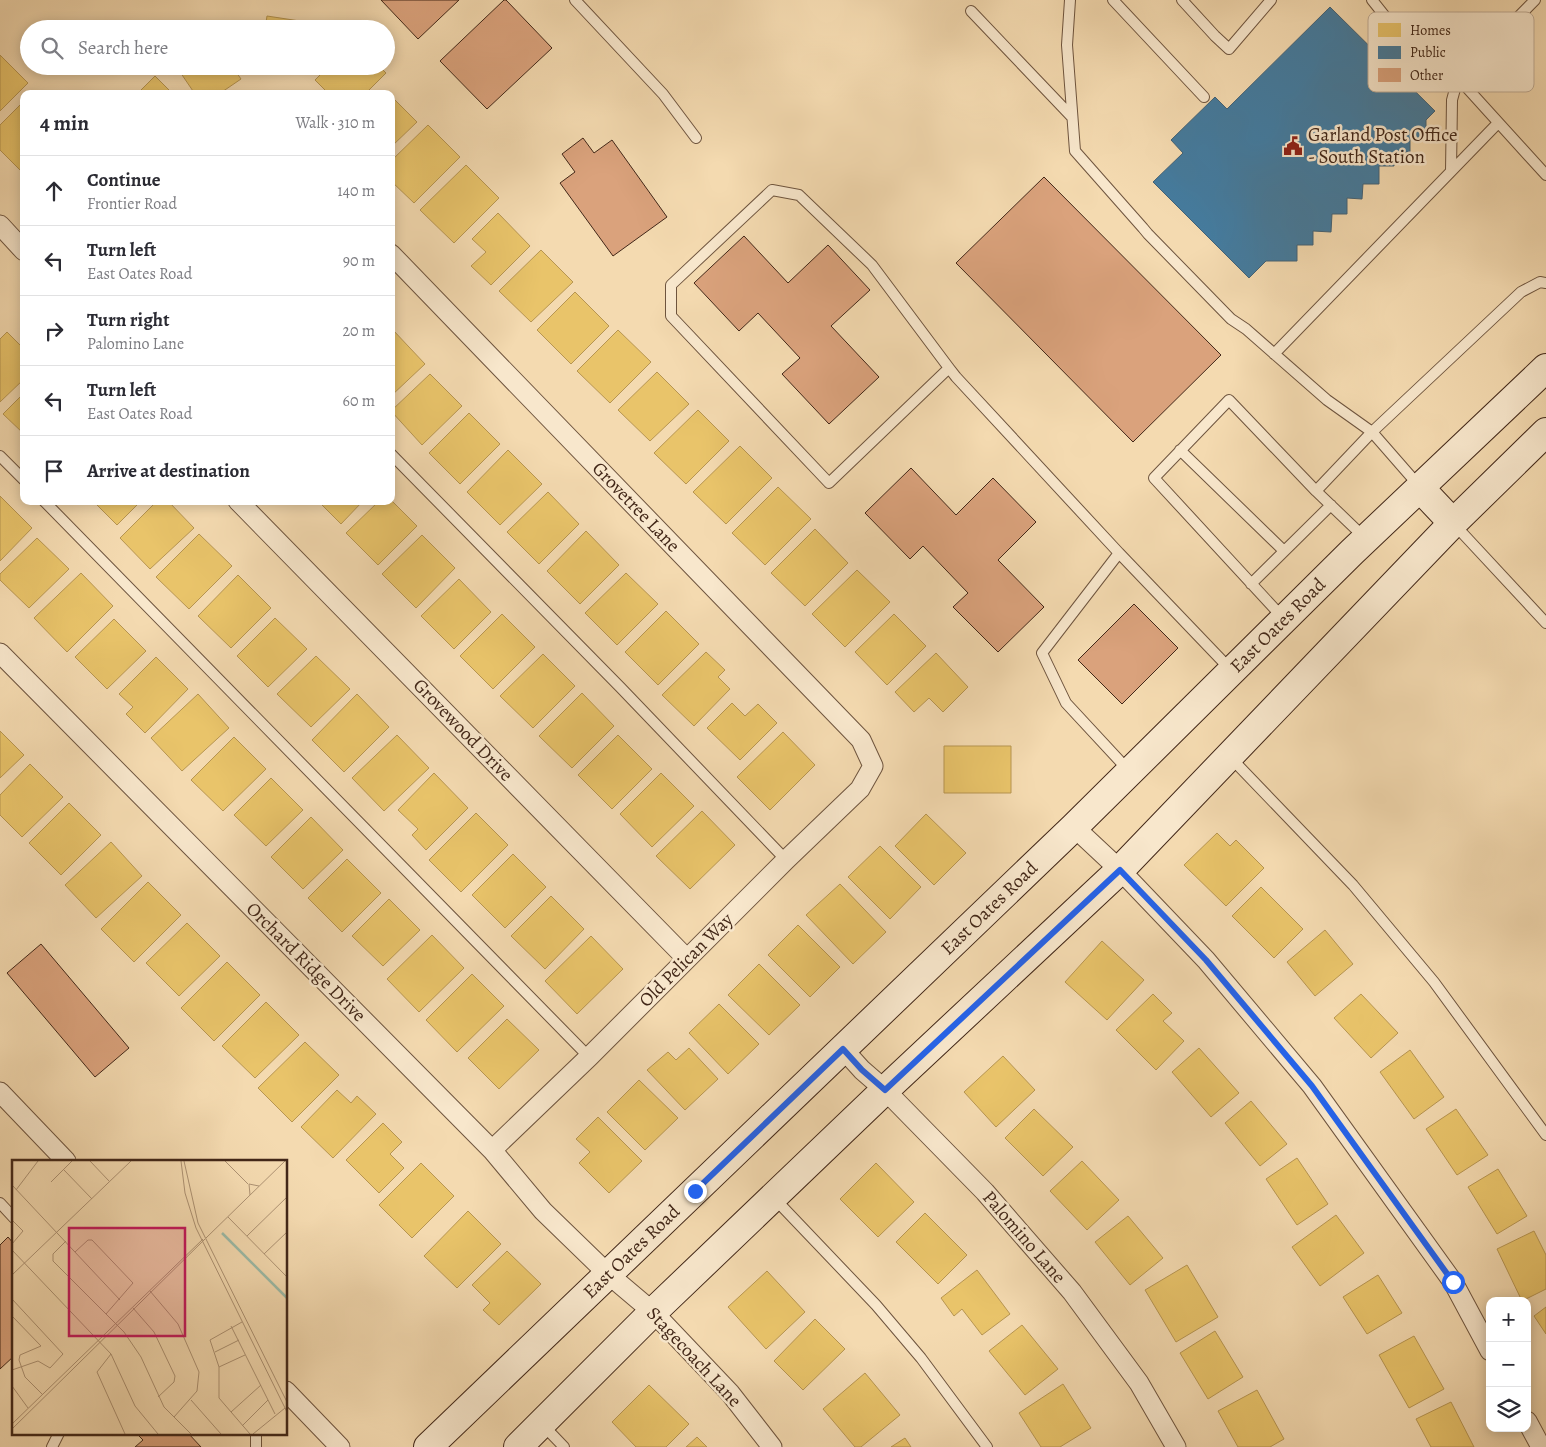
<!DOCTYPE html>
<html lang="en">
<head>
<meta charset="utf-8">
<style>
	:root { --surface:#fff; --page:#f7f7f7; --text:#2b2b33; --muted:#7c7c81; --line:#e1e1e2 }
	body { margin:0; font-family:Alegreya,serif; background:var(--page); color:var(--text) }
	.controls { position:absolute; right:15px; bottom:15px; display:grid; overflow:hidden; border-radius:10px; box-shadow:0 2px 12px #0003 }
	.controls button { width:45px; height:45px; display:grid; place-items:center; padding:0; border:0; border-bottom:1px solid var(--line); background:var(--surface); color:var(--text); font:25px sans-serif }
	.stop { position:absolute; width:15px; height:15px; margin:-11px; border:4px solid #2563eb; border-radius:50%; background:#fff }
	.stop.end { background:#2563eb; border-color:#fff; box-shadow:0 1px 5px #0008 }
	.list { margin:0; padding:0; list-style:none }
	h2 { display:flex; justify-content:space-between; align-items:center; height:65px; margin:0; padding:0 20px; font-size:21px }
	h2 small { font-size:16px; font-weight:400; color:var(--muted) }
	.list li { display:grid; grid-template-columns:32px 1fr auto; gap:15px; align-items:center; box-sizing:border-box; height:70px; padding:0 20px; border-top:1px solid var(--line) }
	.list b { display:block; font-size:19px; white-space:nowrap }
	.list p { margin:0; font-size:16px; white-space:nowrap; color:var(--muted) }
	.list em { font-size:16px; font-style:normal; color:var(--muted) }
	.icon { flex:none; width:28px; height:28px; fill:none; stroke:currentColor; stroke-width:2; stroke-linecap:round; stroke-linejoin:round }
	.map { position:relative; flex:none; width:1546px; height:1447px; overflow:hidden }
	.search { position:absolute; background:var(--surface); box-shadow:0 2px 12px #0003; left:20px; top:20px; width:375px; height:55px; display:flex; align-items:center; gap:12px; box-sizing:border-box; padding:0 18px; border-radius:28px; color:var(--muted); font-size:19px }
	.panel { position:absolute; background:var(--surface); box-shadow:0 2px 12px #0003; left:20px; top:90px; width:375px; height:415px; border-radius:10px }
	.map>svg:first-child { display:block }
	.homes { fill:#e9c46a; stroke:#b79551 }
	.public { fill:#457b9d; stroke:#446275 }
	.building { fill:#daa27c; stroke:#422718 }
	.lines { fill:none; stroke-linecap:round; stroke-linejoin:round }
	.lane-casing { stroke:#6e543e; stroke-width:12 }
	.street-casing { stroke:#6e543e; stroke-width:21 }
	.secondary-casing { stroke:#422718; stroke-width:30 }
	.lane { stroke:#f8e7cc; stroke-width:10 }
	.street { stroke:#f8e7cc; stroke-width:19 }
	.secondary { stroke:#f8e7cc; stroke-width:28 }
	.route { stroke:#2563eb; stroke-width:6 }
	.labels { text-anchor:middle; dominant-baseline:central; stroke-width:5; stroke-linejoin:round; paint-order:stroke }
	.poi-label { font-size:19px; fill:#422718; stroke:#f8e7cc; text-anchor:start }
	.street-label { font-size:19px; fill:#422718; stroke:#f8e7cc }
	.inset-river { fill:none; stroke:#9cbba8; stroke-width:2.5 }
	.inset-road { fill:none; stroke:#ad9273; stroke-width:1 }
	.view { fill:#c2185b; fill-opacity:0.15; stroke:#c2185b; stroke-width:2.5 }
	.inset-edge { fill:none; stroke:#422718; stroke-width:2.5 }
	.key { fill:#f8e7cc; stroke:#c1ad96; stroke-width:1 }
	.key-label { font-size:14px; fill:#422718 }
</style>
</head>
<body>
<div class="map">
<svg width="1546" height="1447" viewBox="0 0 1546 1447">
	<rect width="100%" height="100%" fill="#f4dab0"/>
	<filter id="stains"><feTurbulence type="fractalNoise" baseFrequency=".004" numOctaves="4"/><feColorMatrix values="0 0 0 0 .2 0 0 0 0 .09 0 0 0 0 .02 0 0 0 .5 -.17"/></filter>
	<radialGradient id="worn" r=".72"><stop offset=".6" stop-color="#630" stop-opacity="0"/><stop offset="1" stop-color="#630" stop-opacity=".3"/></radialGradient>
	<!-- homes -->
	<path class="homes" d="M267,16L313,23L312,29H265Z
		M0,55L28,83L0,111Z
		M176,66H232L241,79L219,94H195Z
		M260,66H286L285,73L259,69Z
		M329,66H379L386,73L365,94H329L315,80Z
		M155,76L173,94H137Z
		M391,96L417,122L391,147Z
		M24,101V166L20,170L0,150V125Z
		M428,125L460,157L414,203L391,181V161Z
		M466,165L499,198L454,243L420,210Z
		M498,213L530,246L491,285L471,266L486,252L472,239Z
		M541,250L573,282L531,322L499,291Z
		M575,292L609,326L571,364L537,330Z
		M393,330L425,364L391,396V331Z
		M618,330L651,362L610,403L577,371Z
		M7,332L24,349V379L0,402V339Z
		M657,372L689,404L650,441L618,410Z
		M430,374L462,406L422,445L391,411Z
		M24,393V434L3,414Z
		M698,410L729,441L686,484L654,453Z
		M469,413L500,444L460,484L429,453Z
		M740,446L772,478L726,524L693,492Z
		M508,450L542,484L500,525L467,492Z
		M778,487L811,519L765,565L732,533Z
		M548,492L579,524L539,564L507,532Z
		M0,496L32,528L0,561Z
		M391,500L417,526L378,565L346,533L379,501H391Z
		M93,501H141L117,525Z
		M157,501H168L194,528L150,569L120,538Z
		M318,501H363L341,524Z
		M815,529L848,563L805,606L771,573Z
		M586,531L619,565L580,604L547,571Z
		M199,534L232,566L189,609L156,577Z
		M422,535L455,568L416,608L382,574Z
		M37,538L69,569L29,608L0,580V574Z
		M857,570L890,602L845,647L812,614Z
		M81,573L113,606L67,652L34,618Z
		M626,573L658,604L617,645L585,613Z
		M238,575L271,608L231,648L198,616Z
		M459,579L491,612L454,649L421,616Z
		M666,611L699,644L658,685L625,652Z
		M502,614L535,647L493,689L460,656Z
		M894,614L926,646L887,685L855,652Z
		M275,618L307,649L268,687L237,656Z
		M114,619L146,651L107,689L75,657Z
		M706,652L725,670L718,677L730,689L694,726L662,695Z
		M936,653L968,687L943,712L929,698L914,712L895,692Z
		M543,654L575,686L533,728L500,696Z
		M316,656L350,689L311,727L277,694Z
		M156,657L188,689L145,733L126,714L133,707L119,694Z
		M582,693L614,726L572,768L539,736Z
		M198,694L229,728L182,771L151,738Z
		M357,694L389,727L344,772L312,740Z
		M732,703L745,716L758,704L777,723L740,760L707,728Z
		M0,731L24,755L0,778Z
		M783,732L815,765L770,810L737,777Z
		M397,735L429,768L384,811L352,778Z
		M618,735L652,769L612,809L578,775Z
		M234,737L266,769L223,811L191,780Z
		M944,746H1011V793H944Z
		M30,764L63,797L22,837L0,815V795Z
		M434,773L468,808L426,850L412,835L418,829L398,810Z
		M661,773L694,806L652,847L620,814Z
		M271,778L303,810L266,846L234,815Z
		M69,803L101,835L61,875L29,843Z
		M702,811L735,845L690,889L656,856Z
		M476,813L508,845L461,892L429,860Z
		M926,814L966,853L934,885L895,846Z
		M311,817L343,850L303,889L271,857Z
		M1217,833L1230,846L1236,840L1264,868L1226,906L1184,865Z
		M111,842L142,876L96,918L65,885Z
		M880,846L921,887L890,919L848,877Z
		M513,854L546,887L505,928L472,895Z
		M347,859L381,893L342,932L308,898Z
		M148,882L181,915L134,962L101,929Z
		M840,884L886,932L853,964L806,915Z
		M1261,887L1303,929L1274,958L1232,916Z
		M551,896L584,929L545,969L511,936Z
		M389,899L420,930L383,966L352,936Z
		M187,923L220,956L179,996L146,963Z
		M798,925L840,967L810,997L768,955Z
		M1325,930L1353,964L1315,996L1287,962Z
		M432,935L464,968L419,1012L387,979Z
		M591,936L623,969L577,1014L545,981Z
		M1102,941L1144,980L1107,1020L1065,982Z
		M227,962L260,995L214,1041L181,1008Z
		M759,964L800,1005L769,1035L728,995Z
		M472,974L504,1006L457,1052L426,1020Z
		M1153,994L1172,1013L1163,1021L1184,1041L1156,1070L1116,1030Z
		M1361,994L1398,1033L1371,1058L1334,1018Z
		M266,1002L299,1035L255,1078L222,1046Z
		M719,1004L759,1044L728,1074L689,1033Z
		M507,1019L539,1050L499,1089L468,1058Z
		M305,1042L339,1075L292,1122L258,1088Z
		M689,1048L718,1079L685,1110L647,1070L668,1052L676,1060Z
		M1199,1048L1239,1093L1211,1117L1172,1072Z
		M1410,1050L1444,1097L1414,1119L1380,1072Z
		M1003,1056L1035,1090L996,1127L964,1092Z
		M639,1080L678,1118L645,1150L607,1112Z
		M337,1090L351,1103L357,1096L376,1114L333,1158L301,1127Z
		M1251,1101L1287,1144L1260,1166L1225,1123Z
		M1034,1109L1073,1147L1043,1176L1005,1138Z
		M1456,1109L1488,1155L1457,1175L1426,1129Z
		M598,1117L642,1161L609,1193L579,1163L590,1152L576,1139Z
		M383,1123L402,1142L390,1154L404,1168L379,1193L346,1160Z
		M1297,1158L1328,1204L1297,1225L1266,1179Z
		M1082,1161L1119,1200L1087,1230L1050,1191Z
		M421,1163L454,1196L412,1238L379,1205Z
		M876,1163L914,1202L878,1237L840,1199Z
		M1498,1169L1527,1216L1497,1234L1468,1187Z
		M468,1211L501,1244L457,1288L424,1256Z
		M925,1213L967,1255L938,1284L896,1242Z
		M1336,1215L1364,1253L1320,1286L1292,1247Z
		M1128,1216L1163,1258L1130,1285L1095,1242Z
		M1534,1231L1546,1255V1289L1522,1301L1497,1249Z
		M507,1251L541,1284L499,1325L483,1310L490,1303L472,1285Z
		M1187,1265L1218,1317L1176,1342L1145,1290Z
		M977,1270L1010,1314L982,1335L962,1309L954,1316L941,1298Z
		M767,1271L805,1312L766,1349L728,1307Z
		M1378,1275L1402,1313L1367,1334L1343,1297Z
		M1546,1307V1334L1534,1316Z
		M815,1319L845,1349L803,1390L774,1361Z
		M1022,1325L1058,1369L1025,1395L989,1351Z
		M1215,1331L1243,1377L1208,1399L1180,1353Z
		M1414,1336L1444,1389L1409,1408L1379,1355Z
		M865,1373L900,1415L861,1447H855L823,1409Z
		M1063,1384L1091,1428L1060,1447H1041L1019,1413Z
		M649,1385L689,1424L666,1447H636L612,1422Z
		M1257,1390L1284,1439L1270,1447H1238L1218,1411Z
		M1451,1402L1474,1447H1431L1416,1419Z
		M697,1437L707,1447H686Z
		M905,1438L911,1447H891Z"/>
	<!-- public -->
	<path class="public" d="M1330,7L1435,111L1426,120V138H1410V152H1394V166H1379V184H1363L1362,199L1347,198V214H1332L1331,232L1313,231V245H1297V261H1266L1249,278L1153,182L1183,153L1171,140L1215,97L1227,109Z"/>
	<!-- building -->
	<path class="building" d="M381,0H459L418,39Z
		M504,0H506L552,48L487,109L440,61Z
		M583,138L594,153L612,140L667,217L613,256L560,183L575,172L562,154Z
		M1044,177L1221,355L1133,442L956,263Z
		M744,236L788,283L828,245L870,290L831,326L879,377L829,424L782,374L800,358L758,313L739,331L694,283Z
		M911,468L956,515L993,478L1036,522L998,560L1044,607L998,652L953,607L968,593L923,546L910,559L865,513Z
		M1134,604L1178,648L1122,704L1078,660Z
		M41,944L129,1048L95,1077L7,973Z
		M8,1237L14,1244V1356L0,1369V1245Z
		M136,1433H188L201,1447H135L143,1440Z"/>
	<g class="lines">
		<!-- lane casing -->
		<g class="lane-casing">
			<path id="lane" d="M575,0L663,94L696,138
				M1070,0L1067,45L1075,151L1143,228L1148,234L1231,319L1246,329L1327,400L1372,432L1420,487
				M1113,0L1204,97
				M1182,0L1215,36L1229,49L1271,0
				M1372,0L1388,20L1458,78L1535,0
				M971,11L1072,117
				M1458,78L1546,175
				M1451,171L1452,100L1458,78
				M1274,354L1498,123
				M949,368L829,483L671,316V285L772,190L799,195L872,265L949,368L956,377L1119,553
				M1180,450L1284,551
				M391,454L620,687L786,860
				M0,456L24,480
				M1316,491L1366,539
				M44,501L589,1057
				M1453,523L1546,623
				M1251,584L1331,505
				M1284,619L1154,478L1229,400L1316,491L1372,432L1521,292L1540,282L1546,283
				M1230,757L1353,885L1434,982L1546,1135
				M1130,772L1066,703L1042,653L1119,553L1231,670
				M774,1198L876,1305L921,1358L987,1447
				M0,1203L14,1218
				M542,1424L564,1447
				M52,1447L59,1433
				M256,1447V1433"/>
		</g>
		<!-- street casing -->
		<g class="street-casing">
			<path id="street" d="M0,225L24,251
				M391,254L861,740L873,766L860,789L786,860L589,1057L492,1150
				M238,501L687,959
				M0,653L492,1150L543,1211L608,1274L653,1312L730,1393L772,1447
				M1074,827L1120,870L1206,960L1312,1086L1453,1282L1490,1351
				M843,1049L862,1070L885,1090L985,1192L1072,1292L1139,1383L1176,1447
				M0,1092L66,1161
				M286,1391L340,1447
				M1527,1421L1541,1447"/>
		</g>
		<!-- secondary casing -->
		<g class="secondary-casing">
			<g id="secondary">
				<path d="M1420,488L1453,523"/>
				<path id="s1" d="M428,1447L1074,827L1352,552L1546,368"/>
				<path d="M518,1447L653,1312L885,1090L1120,870L1453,523L1546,432"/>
			</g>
		</g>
		<!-- lane -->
		<use href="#lane" class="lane"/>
		<!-- street -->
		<use href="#street" class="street"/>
		<!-- secondary -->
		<use href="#secondary" class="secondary"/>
	</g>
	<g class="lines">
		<!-- route -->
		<path class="route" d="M695,1191L843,1049L862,1070L885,1090L1120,870L1206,960L1312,1086L1453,1282"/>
	</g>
	<!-- icons -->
	<defs>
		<g id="civic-bare" transform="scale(1.5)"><path d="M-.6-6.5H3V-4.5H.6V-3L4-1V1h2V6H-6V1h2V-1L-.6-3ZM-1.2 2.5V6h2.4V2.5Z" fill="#8f2418" stroke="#f8e7cc" stroke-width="2.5" paint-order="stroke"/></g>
	</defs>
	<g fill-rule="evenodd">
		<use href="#civic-bare" x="1293" y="146"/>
	</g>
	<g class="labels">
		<!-- poi labels -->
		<g class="poi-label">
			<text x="1308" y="135">Garland Post Office<tspan x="1308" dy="22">- South Station</tspan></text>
		</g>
		<!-- street labels -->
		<g class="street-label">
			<text transform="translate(636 507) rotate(46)">Grovetree Lane</text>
			<text stroke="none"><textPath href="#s1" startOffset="1182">East Oates Road</textPath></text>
			<text transform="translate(463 730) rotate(46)">Grovewood Drive</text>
			<text stroke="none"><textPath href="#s1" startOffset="778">East Oates Road</textPath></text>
			<text transform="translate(686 960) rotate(-45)">Old Pelican Way</text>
			<text transform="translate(306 962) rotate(45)">Orchard Ridge Drive</text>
			<text transform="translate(1024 1237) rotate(49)">Palomino Lane</text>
			<text stroke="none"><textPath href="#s1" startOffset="282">East Oates Road</textPath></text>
			<text transform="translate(694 1357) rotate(47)">Stagecoach Lane</text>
		</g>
	</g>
	<!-- overview -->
	<g transform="translate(12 1160)">
		<rect width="275" height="275" fill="#f4dab0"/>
		<path class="inset-river" d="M210,73L275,138"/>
		<path class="inset-road" d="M78,1L97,21M169,1L173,33L184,68L275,252M172,1L186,63L275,242M213,1L236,24M52,10L80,39M39,22L60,1M0,25L108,140M4,30L26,1M238,35L237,24L247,26M216,57L275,117M0,60L11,71L0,84M235,76L275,37M194,78L273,1M54,81L41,94V101L112,172L129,197L152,247L179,274M0,90L99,194L123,246L146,274M63,92L76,80H80L121,123L94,154M252,94L275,72M0,115L119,1M138,131L166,164L187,212L185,231L162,257M0,139L51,194L38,208L26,201L0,210M121,148L142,172L163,216L162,222L146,237M0,156L29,186L8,195L7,200L13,217L31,235M230,162L198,180L207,207V238L238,274M219,166L263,254M203,192L227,180M99,194L85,212L113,274M207,207L233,195M0,226L16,248M179,240L209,274M219,252L249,225M0,264L191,79M230,266L256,240M0,269L193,79M241,274L273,248"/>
		<path class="view" d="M57,68H173V176H57Z"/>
		<rect width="275" height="275" class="inset-edge"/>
	</g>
	<!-- legend -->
	<rect x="1368" y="12" width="166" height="80" rx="8" class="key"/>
	<rect x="1378" y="23" width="23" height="14" fill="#e9c46a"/>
	<rect x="1378" y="46" width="23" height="13" fill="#457b9d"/>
	<rect x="1378" y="68" width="23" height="14" fill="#daa27c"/>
	<g class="key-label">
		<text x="1410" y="35">Homes</text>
		<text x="1410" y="57">Public</text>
		<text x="1410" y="80">Other</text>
	</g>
	<rect width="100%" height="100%" filter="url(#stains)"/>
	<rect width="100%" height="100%" fill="url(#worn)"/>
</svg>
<div class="controls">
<button>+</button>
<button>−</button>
<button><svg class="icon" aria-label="layers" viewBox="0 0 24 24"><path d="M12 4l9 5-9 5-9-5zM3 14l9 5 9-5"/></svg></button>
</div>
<div class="stop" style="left:1453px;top:1282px"></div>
<div class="stop end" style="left:695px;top:1191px"></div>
<div class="search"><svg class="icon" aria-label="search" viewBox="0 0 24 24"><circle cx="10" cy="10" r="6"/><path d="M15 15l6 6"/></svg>Search here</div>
<section class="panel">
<h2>4 min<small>Walk · 310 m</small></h2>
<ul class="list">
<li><svg class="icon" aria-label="ahead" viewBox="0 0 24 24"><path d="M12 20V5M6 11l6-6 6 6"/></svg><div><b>Continue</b><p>Frontier Road</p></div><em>140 m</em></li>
<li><svg class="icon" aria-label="left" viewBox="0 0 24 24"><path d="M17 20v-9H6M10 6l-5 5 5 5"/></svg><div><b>Turn left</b><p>East Oates Road</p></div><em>90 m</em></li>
<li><svg class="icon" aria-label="right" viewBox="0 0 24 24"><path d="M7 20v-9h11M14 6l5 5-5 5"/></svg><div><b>Turn right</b><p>Palomino Lane</p></div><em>20 m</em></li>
<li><svg class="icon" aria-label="left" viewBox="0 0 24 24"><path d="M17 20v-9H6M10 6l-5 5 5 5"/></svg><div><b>Turn left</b><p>East Oates Road</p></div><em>60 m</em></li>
<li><svg class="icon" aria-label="arrive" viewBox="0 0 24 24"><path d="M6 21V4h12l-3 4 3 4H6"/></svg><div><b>Arrive at destination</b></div></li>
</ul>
</section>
</div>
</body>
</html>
